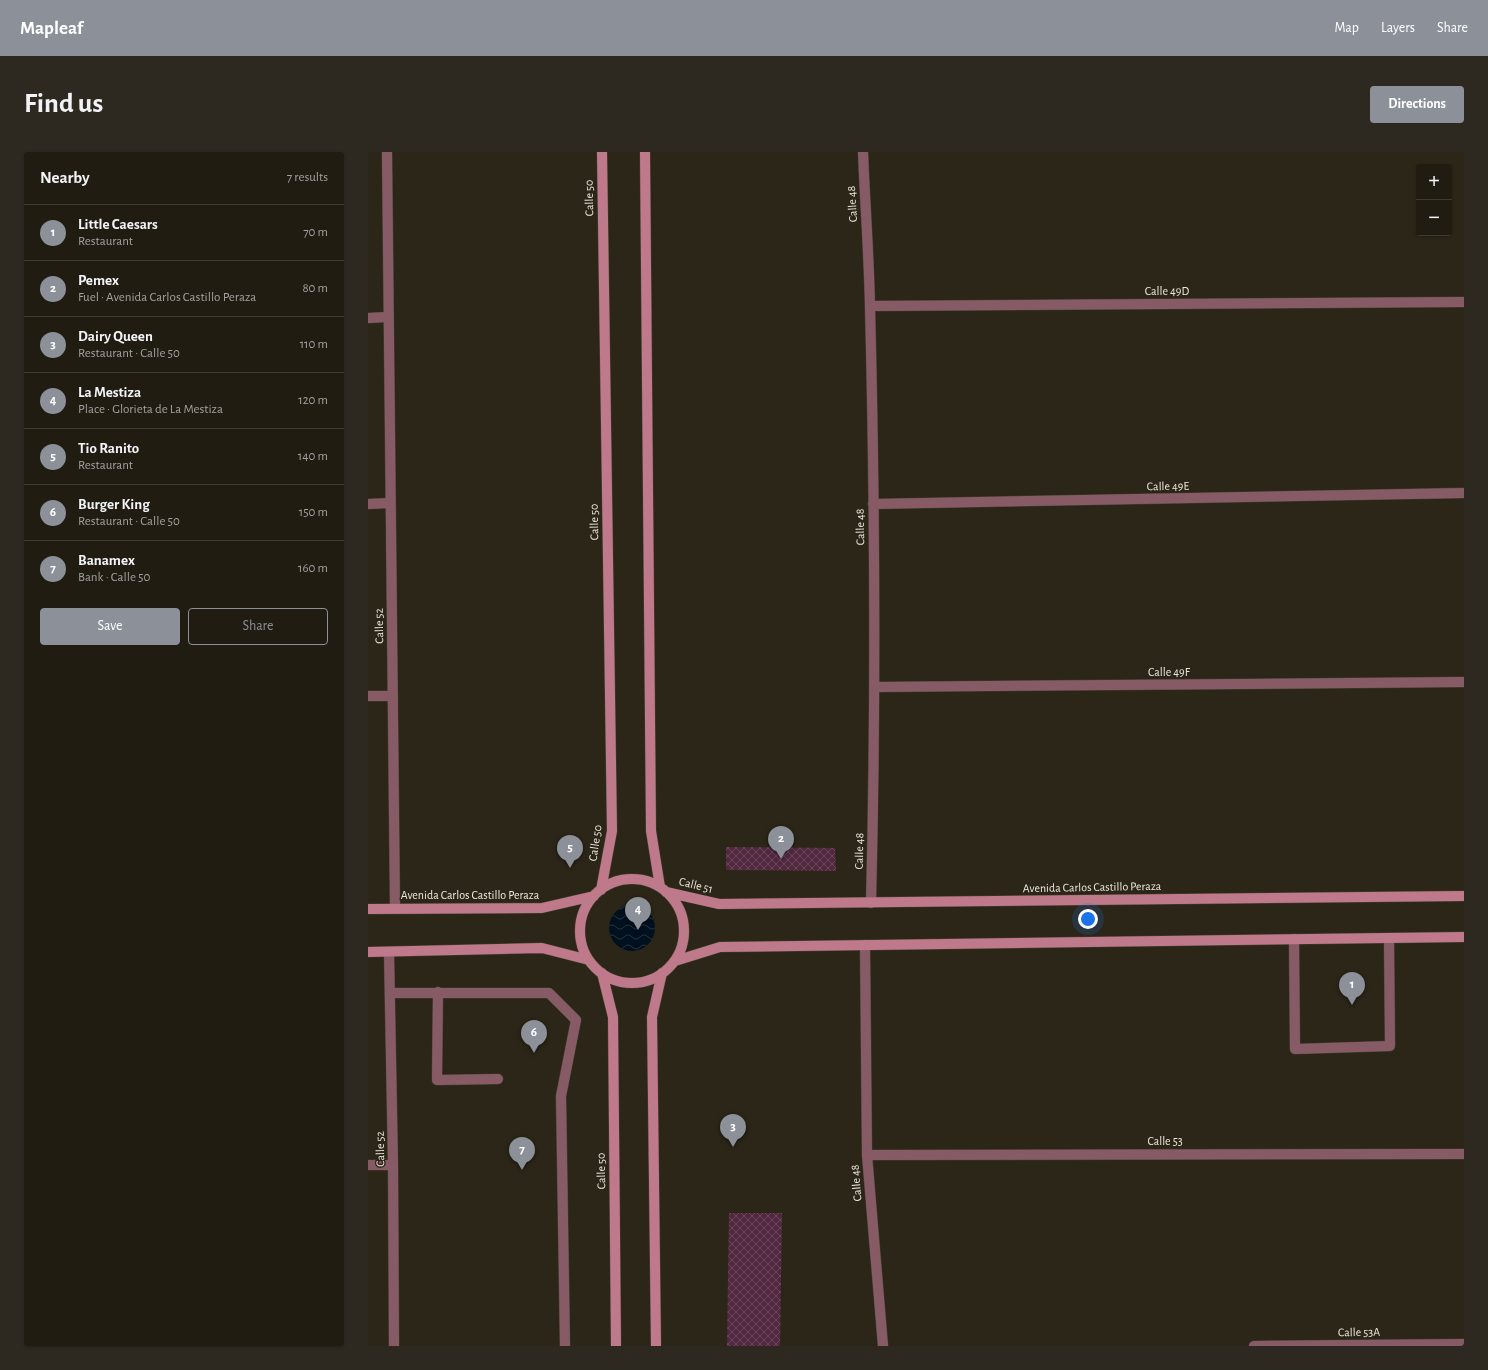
<!DOCTYPE html>
<html lang="en">
<head>
<meta charset="utf-8">
<style>
	:root { --surface:#211c12; --page:#2d2920; --text:#f1f3f6; --muted:#a2a19f; --line:#3e3a32; --accent:#8c9099 }
	body { margin:0; font-family:"Alegreya Sans",sans-serif; background:var(--page); color:var(--text) }
	.controls { position:absolute; right:12px; top:12px; display:grid; overflow:hidden; border-radius:4px; box-shadow:0 1px 3px #0004 }
	.controls button { width:36px; height:36px; display:grid; place-items:center; padding:0; border:0; border-bottom:1px solid var(--line); background:var(--surface); color:var(--text); font:20px sans-serif }
	.you { position:absolute; left:720px; top:767px; width:14px; height:14px; margin:-10px; border:3px solid #fff; border-radius:50%; background:#1a73e8; box-shadow:0 0 0 6px #1a73e833 }
	.badge { display:grid; place-items:center; width:26px; height:26px; border-radius:50%; background:var(--accent); color:#fff; font-size:13px; font-weight:700 }
	.pin { position:absolute; translate:-50% -33px; filter:drop-shadow(0 1px 2px #0008) }
	.pin::after { content:''; position:absolute; top:21px; width:14px; height:12px; background:inherit; clip-path:polygon(0 0,100% 0,50% 100%) }
	.list { margin:0; padding:0; list-style:none }
	h2 { display:flex; justify-content:space-between; align-items:center; height:52px; margin:0; padding:0 16px; font-size:17px }
	h2 small { font-size:13px; font-weight:400; color:var(--muted) }
	.list li { display:grid; grid-template-columns:26px 1fr auto; gap:12px; align-items:center; box-sizing:border-box; height:56px; padding:0 16px; border-top:1px solid var(--line) }
	.list b { display:block; font-size:15px; white-space:nowrap }
	.list p { margin:0; font-size:13px; white-space:nowrap; color:var(--muted) }
	.list em { font-size:13px; font-style:normal; color:var(--muted) }
	.actions { display:flex; gap:8px; padding:12px 16px }
	.actions a { flex:1; padding:9px 0; border:1px solid var(--accent); border-radius:4px; text-align:center; font-size:14px; color:var(--accent) }
	.actions .main { background:var(--accent); color:#fff }
	.map { position:relative; flex:none; width:1096px; height:1194px; overflow:hidden; border-radius:4px }
	header { display:flex; align-items:center; gap:24px; box-sizing:border-box; height:56px; padding:0 20px; background:var(--accent); color:#fff }
	header strong { font-size:19px }
	nav { display:flex; gap:22px; margin-inline-start:auto; font-size:14px }
	.intro { display:flex; align-items:center; justify-content:space-between; box-sizing:border-box; height:96px; padding:0 24px }
	h1 { margin:0; font-size:28px }
	.button { padding:10px 18px; border-radius:4px; background:var(--accent); color:#fff; font-size:14px; font-weight:700 }
	main { display:flex; gap:24px; padding:0 24px }
	aside { flex:1; background:var(--surface); border-radius:4px; box-shadow:0 1px 3px #0004 }
	.map>svg:first-child { display:block }
	.water { fill:url(#water-waves) }
	.building { fill:url(#building-cross-hatch) }
	.lines { fill:none; stroke-linecap:round; stroke-linejoin:round }
	.service-casing { stroke:#474134; stroke-width:11 }
	.minor-casing { stroke:#474134; stroke-width:11 }
	.secondary-casing { stroke:#474134; stroke-width:11 }
	.service { stroke:#875b66; stroke-width:10 }
	.minor { stroke:#875b66; stroke-width:10 }
	.secondary { stroke:#be798a; stroke-width:10 }
	.labels { text-anchor:middle; dominant-baseline:central; stroke-width:3; stroke-linejoin:round; paint-order:stroke }
	.street-label { font-size:12px; fill:#ebe7de; stroke:#2c2618 }
</style>
</head>
<body>
<header>
<strong>Mapleaf</strong>
<nav><a>Map</a><a>Layers</a><a>Share</a></nav>
</header>
<div class="intro"><h1>Find us</h1><a class="button">Directions</a></div>
<main>
<aside>
<h2>Nearby<small>7 results</small></h2>
<ul class="list">
<li><span class="badge">1</span><div><b>Little Caesars</b><p>Restaurant</p></div><em>70 m</em></li>
<li><span class="badge">2</span><div><b>Pemex</b><p>Fuel · Avenida Carlos Castillo Peraza</p></div><em>80 m</em></li>
<li><span class="badge">3</span><div><b>Dairy Queen</b><p>Restaurant · Calle 50</p></div><em>110 m</em></li>
<li><span class="badge">4</span><div><b>La Mestiza</b><p>Place · Glorieta de La Mestiza</p></div><em>120 m</em></li>
<li><span class="badge">5</span><div><b>Tio Ranito</b><p>Restaurant</p></div><em>140 m</em></li>
<li><span class="badge">6</span><div><b>Burger King</b><p>Restaurant · Calle 50</p></div><em>150 m</em></li>
<li><span class="badge">7</span><div><b>Banamex</b><p>Bank · Calle 50</p></div><em>160 m</em></li>
</ul>
<div class="actions"><a class="main">Save</a><a>Share</a></div>
</aside>
<div class="map">
<svg width="1096" height="1194" viewBox="0 0 1096 1194">
	<defs>
		<pattern id="water-waves" width="16" height="10" patternUnits="userSpaceOnUse"><rect width="16" height="10" fill="#00101e"/><path d="M0 5q4-4 8 0t8 0" fill="none" stroke="#25333e"/></pattern>
		<pattern id="building-cross-hatch" width="8" height="8" patternUnits="userSpaceOnUse"><rect width="8" height="8" fill="#522840"/><path d="M0 0l8 8M0 8l8-8" fill="none" stroke="#6b475b"/></pattern>
	</defs>
	<rect width="100%" height="100%" fill="#2c2618"/>
	<!-- water -->
	<path class="water" d="M241 776a23 23 0 1 1 46 0a23 23 0 1 1-46 0Z"/>
	<!-- building -->
	<path class="building" d="M358,695L467,696L468,719L358,718Z
		M361,1061H414L412,1194H359Z"/>
	<g class="lines">
		<!-- service casing -->
		<g class="service-casing">
			<path id="service" d="M926,787L927,897L1022,894L1021,786
				M70,840L69,928L130,927
				M22,841H181L208,868L193,944L197,1194"/>
		</g>
		<!-- minor casing -->
		<g class="minor-casing">
			<path id="minor" d="M19,0L27,756
				M495,0C497,52 501,103 502,155C507,353 508,552 503,751
				M502,154L1096,150
				M0,166L20,165
				M0,352L22,351
				M505,352L1096,341
				M507,535L1096,530
				M0,544H25
				M497,793L499,1003L515,1194
				M21,800L25,1013L26,1194
				M499,1003L1096,1002
				M0,1013H25
				M886,1194L1096,1192"/>
		</g>
		<!-- secondary casing -->
		<g class="secondary-casing">
			<path id="secondary" d="M277,0L283,679L292,735
				M212 779a52 52 0 1 1 104 0a52 52 0 1 1-104 0Z
				M233,738L244,679L234,0
				M298,740L351,752L1096,744
				M0,757L174,756L226,744
				M0,800L174,796L221,808
				M307,809L352,795L1096,785
				M234,821L245,865L248,1194
				M288,1194L284,865L294,821"/>
		</g>
		<!-- service -->
		<use href="#service" class="service"/>
		<!-- minor -->
		<use href="#minor" class="minor"/>
		<!-- secondary -->
		<use href="#secondary" class="secondary"/>
	</g>
	<g class="labels">
		<!-- street labels -->
		<g class="street-label">
			<text transform="translate(221 46) rotate(-91)">Calle 50</text>
			<text transform="translate(484 52) rotate(-93)">Calle 48</text>
			<text x="799" y="139">Calle 49D</text>
			<text transform="translate(800 334) rotate(-1)">Calle 49E</text>
			<text transform="translate(226 370) rotate(-91)">Calle 50</text>
			<text transform="translate(492 375) rotate(-91)">Calle 48</text>
			<text transform="translate(11 474) rotate(-91)">Calle 52</text>
			<text x="801" y="520">Calle 49F</text>
			<text transform="translate(227 691) rotate(-82)">Calle 50</text>
			<text transform="translate(491 699) rotate(-89)">Calle 48</text>
			<text transform="translate(328 733) rotate(14)">Calle 51</text>
			<text transform="translate(724 735) rotate(-1)">Avenida Carlos Castillo Peraza</text>
			<text x="102" y="743">Avenida Carlos Castillo Peraza</text>
			<text x="797" y="989">Calle 53</text>
			<text transform="translate(12 997) rotate(-91)">Calle 52</text>
			<text transform="translate(233 1019) rotate(-91)">Calle 50</text>
			<text transform="translate(488 1031) rotate(-95)">Calle 48</text>
			<text transform="translate(991 1180) rotate(-1)">Calle 53A</text>
		</g>
	</g>
</svg>
<div class="controls">
<button>+</button>
<button>−</button>
</div>
<div class="you"></div>
<div class="pin badge" style="left:984px;top:853px">1</div>
<div class="pin badge" style="left:413px;top:707px">2</div>
<div class="pin badge" style="left:365px;top:995px">3</div>
<div class="pin badge" style="left:270px;top:778px">4</div>
<div class="pin badge" style="left:202px;top:716px">5</div>
<div class="pin badge" style="left:166px;top:901px">6</div>
<div class="pin badge" style="left:154px;top:1018px">7</div>
</div>
</main>
</body>
</html>
